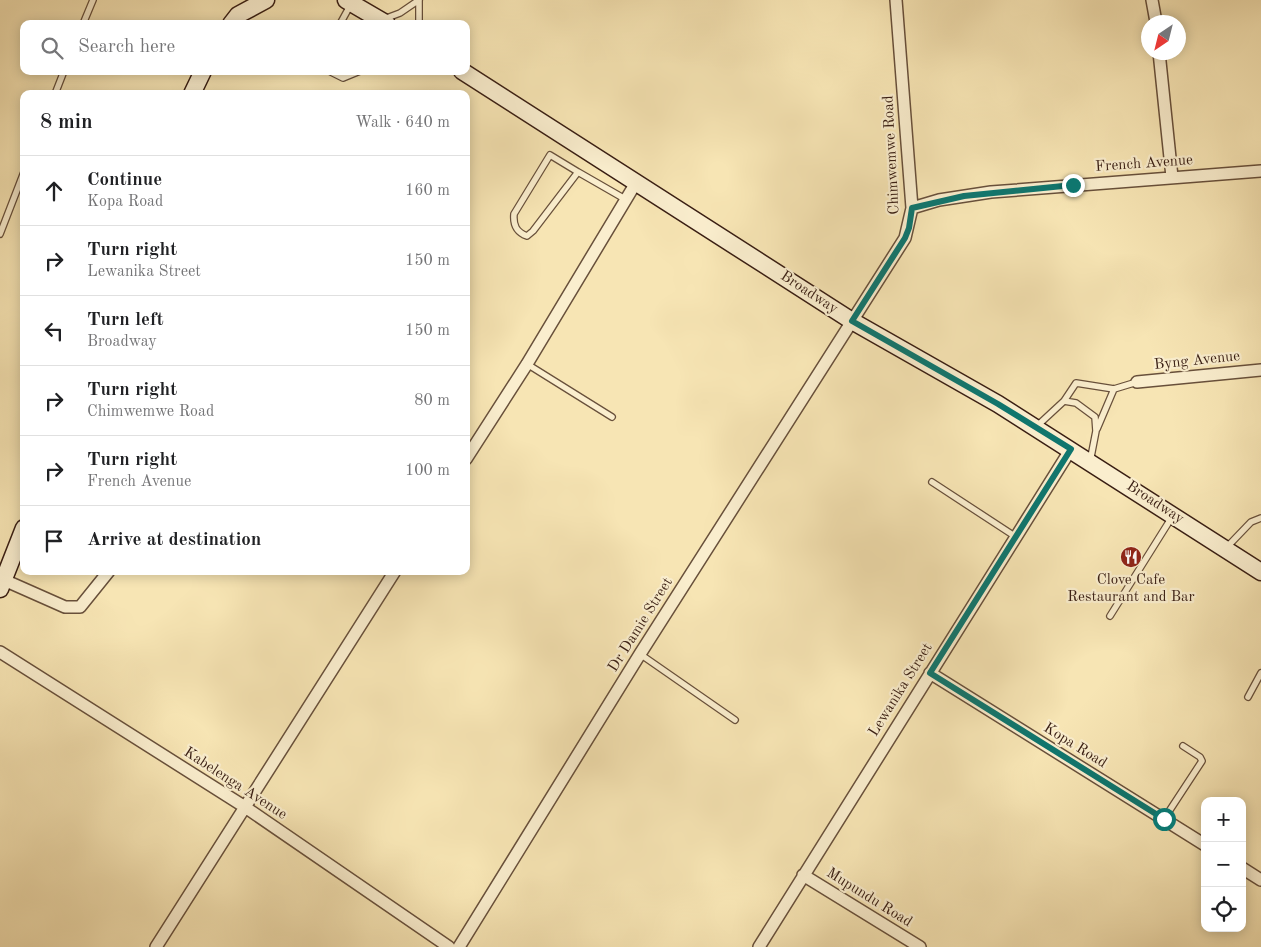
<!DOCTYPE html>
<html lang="en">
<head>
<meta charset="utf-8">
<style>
	:root { --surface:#fff; --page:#f6f6f6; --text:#202124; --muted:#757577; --line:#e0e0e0 }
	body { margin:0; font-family:"Old Standard TT",serif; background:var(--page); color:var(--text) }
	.controls { position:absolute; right:15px; bottom:15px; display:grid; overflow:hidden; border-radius:10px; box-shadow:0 2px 12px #0003 }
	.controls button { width:45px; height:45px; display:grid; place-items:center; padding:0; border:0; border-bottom:1px solid var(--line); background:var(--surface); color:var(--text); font:25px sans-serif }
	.compass { position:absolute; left:1141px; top:15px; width:45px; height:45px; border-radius:50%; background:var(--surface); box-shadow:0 2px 12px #0003; rotate:215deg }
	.stop { position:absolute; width:15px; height:15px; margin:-11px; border:4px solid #0f766e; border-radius:50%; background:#fff }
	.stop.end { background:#0f766e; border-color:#fff; box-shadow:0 1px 5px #0008 }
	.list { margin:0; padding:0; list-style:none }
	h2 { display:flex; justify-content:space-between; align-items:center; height:65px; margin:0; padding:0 20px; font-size:21px }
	h2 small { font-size:16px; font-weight:400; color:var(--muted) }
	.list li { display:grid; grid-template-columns:32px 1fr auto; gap:15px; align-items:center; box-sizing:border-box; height:70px; padding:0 20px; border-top:1px solid var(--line) }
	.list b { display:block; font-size:19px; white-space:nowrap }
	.list p { margin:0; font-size:16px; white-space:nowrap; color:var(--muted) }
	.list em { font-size:16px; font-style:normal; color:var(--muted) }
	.icon { flex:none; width:28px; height:28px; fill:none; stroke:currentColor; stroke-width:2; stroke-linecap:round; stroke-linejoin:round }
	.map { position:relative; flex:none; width:1261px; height:947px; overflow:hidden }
	.search { position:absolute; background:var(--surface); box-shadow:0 2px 12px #0003; left:20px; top:20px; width:450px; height:55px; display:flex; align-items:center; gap:12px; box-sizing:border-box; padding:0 18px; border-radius:10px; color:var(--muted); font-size:19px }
	.panel { position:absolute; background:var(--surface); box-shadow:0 2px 12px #0003; left:20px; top:90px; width:450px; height:485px; border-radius:10px }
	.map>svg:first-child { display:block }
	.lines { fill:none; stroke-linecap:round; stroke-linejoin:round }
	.lane-casing { stroke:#68503b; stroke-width:8 }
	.street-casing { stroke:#68503b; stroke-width:14 }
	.secondary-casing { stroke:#391e13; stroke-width:19 }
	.lane { stroke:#faeece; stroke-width:5.5 }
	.street { stroke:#faeece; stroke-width:11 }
	.secondary { stroke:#faeece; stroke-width:16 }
	.route { stroke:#0f766e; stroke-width:6 }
	.labels { text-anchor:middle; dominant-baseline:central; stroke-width:4.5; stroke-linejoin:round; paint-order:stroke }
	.street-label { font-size:15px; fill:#391e13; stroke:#faeece }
	.poi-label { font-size:15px; fill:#391e13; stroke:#faeece }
</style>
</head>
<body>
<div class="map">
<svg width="1261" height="947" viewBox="0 0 1261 947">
	<rect width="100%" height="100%" fill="#f7e5b4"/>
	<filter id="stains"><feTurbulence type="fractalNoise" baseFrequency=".004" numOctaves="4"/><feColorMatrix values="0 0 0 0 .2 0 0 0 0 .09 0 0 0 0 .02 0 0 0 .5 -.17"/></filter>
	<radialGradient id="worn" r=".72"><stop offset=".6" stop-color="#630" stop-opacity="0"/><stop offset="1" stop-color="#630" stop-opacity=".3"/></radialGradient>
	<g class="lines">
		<!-- lane casing -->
		<g class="lane-casing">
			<path id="lane" d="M384,19L400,13L419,0
				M83,24L93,0
				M340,24L351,4
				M419,24V0
				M329,71L343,78L360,71
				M55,94L64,71
				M578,172L550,155L514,214C513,225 516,232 527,236L533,231L578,172L625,199
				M0,234L24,172
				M527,364L612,417
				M1064,401L1076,383L1114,389L1137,382
				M1037,426L1064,401L1076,403L1095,417L1096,431L1090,462
				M1097,429L1114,389
				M932,482L1016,537
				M1227,547L1251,522L1261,518
				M1110,616L1172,517
				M640,654L735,720
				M1248,697L1261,673
				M1164,819L1202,761L1200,757L1183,746"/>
		</g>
		<!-- street casing -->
		<g class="street-casing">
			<path id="street" d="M1152,0L1156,22
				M1159,52L1172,177
				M912,208L939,200L991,192L1261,171
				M1137,382L1261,370
				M466,459L527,364L637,181
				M4,580L65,607H80L109,571
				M0,652L245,807L449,947
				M930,673L1205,845
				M1242,868L1261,880
				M803,875L920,947
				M156,947L395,571
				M459,947L640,654L905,238L912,208L896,0
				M759,947L1071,449"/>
		</g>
		<!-- secondary casing -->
		<g class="secondary-casing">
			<path id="secondary" d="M346,0L387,24
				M231,24L238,15L266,0
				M462,71L852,321L998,404L1261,572
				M192,94L203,71
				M0,589L24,528"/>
		</g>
		<!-- lane -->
		<use href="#lane" class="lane"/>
		<!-- street -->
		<use href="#street" class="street"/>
		<!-- secondary -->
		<use href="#secondary" class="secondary"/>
	</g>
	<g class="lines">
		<!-- route -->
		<path class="route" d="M1073,185L964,196L912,208L909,228L905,238L852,321L998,404L1071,449L930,673L1164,819"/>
	</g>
	<!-- icons -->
	<defs>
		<g id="restaurant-disc" transform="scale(1.125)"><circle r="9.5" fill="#8f2418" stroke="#faeece"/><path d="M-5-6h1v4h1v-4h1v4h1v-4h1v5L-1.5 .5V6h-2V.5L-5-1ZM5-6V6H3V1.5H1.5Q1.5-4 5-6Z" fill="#fff"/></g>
	</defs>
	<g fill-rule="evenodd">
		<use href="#restaurant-disc" x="1131" y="557"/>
	</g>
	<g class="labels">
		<!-- street labels -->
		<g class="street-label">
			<text transform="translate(892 155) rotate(-93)">Chimwemwe Road</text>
			<text transform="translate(1144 164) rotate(-4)">French Avenue</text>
			<text transform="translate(809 293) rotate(33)">Broadway</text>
			<text transform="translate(1197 361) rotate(-6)">Byng Avenue</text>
			<text transform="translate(1155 503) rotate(33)">Broadway</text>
			<text transform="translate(641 625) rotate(-58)">Dr Damie Street</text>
			<text transform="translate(901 690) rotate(-58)">Lewanika Street</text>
			<text transform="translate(1075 746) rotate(32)">Kopa Road</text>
			<text transform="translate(235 784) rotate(33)">Kabelenga Avenue</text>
			<text transform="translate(869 898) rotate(32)">Mupundu Road</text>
		</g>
		<!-- poi labels -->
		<g class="poi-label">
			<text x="1131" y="580">Clove Cafe<tspan x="1131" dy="17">Restaurant and Bar</tspan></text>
		</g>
	</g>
	<rect width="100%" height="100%" filter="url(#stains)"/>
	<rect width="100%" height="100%" fill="url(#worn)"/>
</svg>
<div class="controls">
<button>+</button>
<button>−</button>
<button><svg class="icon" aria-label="locate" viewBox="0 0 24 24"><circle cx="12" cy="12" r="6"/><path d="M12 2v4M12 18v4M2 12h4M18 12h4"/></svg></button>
</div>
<svg class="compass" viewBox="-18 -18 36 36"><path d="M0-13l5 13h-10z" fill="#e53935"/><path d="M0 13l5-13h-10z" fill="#757577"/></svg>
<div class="stop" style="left:1164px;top:819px"></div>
<div class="stop end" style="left:1073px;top:185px"></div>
<div class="search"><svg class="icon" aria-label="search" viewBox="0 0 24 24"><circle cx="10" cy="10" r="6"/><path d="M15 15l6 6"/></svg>Search here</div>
<section class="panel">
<h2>8 min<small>Walk · 640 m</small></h2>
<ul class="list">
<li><svg class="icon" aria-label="ahead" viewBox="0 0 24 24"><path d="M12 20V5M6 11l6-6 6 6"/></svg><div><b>Continue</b><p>Kopa Road</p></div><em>160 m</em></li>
<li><svg class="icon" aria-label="right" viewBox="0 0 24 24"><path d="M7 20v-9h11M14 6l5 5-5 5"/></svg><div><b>Turn right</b><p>Lewanika Street</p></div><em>150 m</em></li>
<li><svg class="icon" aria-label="left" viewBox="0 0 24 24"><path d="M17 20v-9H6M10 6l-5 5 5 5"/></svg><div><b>Turn left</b><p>Broadway</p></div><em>150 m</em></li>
<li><svg class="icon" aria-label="right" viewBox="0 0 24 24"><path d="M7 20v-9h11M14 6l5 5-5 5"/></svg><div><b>Turn right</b><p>Chimwemwe Road</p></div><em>80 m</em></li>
<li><svg class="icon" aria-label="right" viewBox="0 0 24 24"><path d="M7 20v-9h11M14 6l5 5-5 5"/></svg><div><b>Turn right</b><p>French Avenue</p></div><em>100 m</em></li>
<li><svg class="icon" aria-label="arrive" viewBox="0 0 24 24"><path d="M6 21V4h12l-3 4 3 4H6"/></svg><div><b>Arrive at destination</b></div></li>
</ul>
</section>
</div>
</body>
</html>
